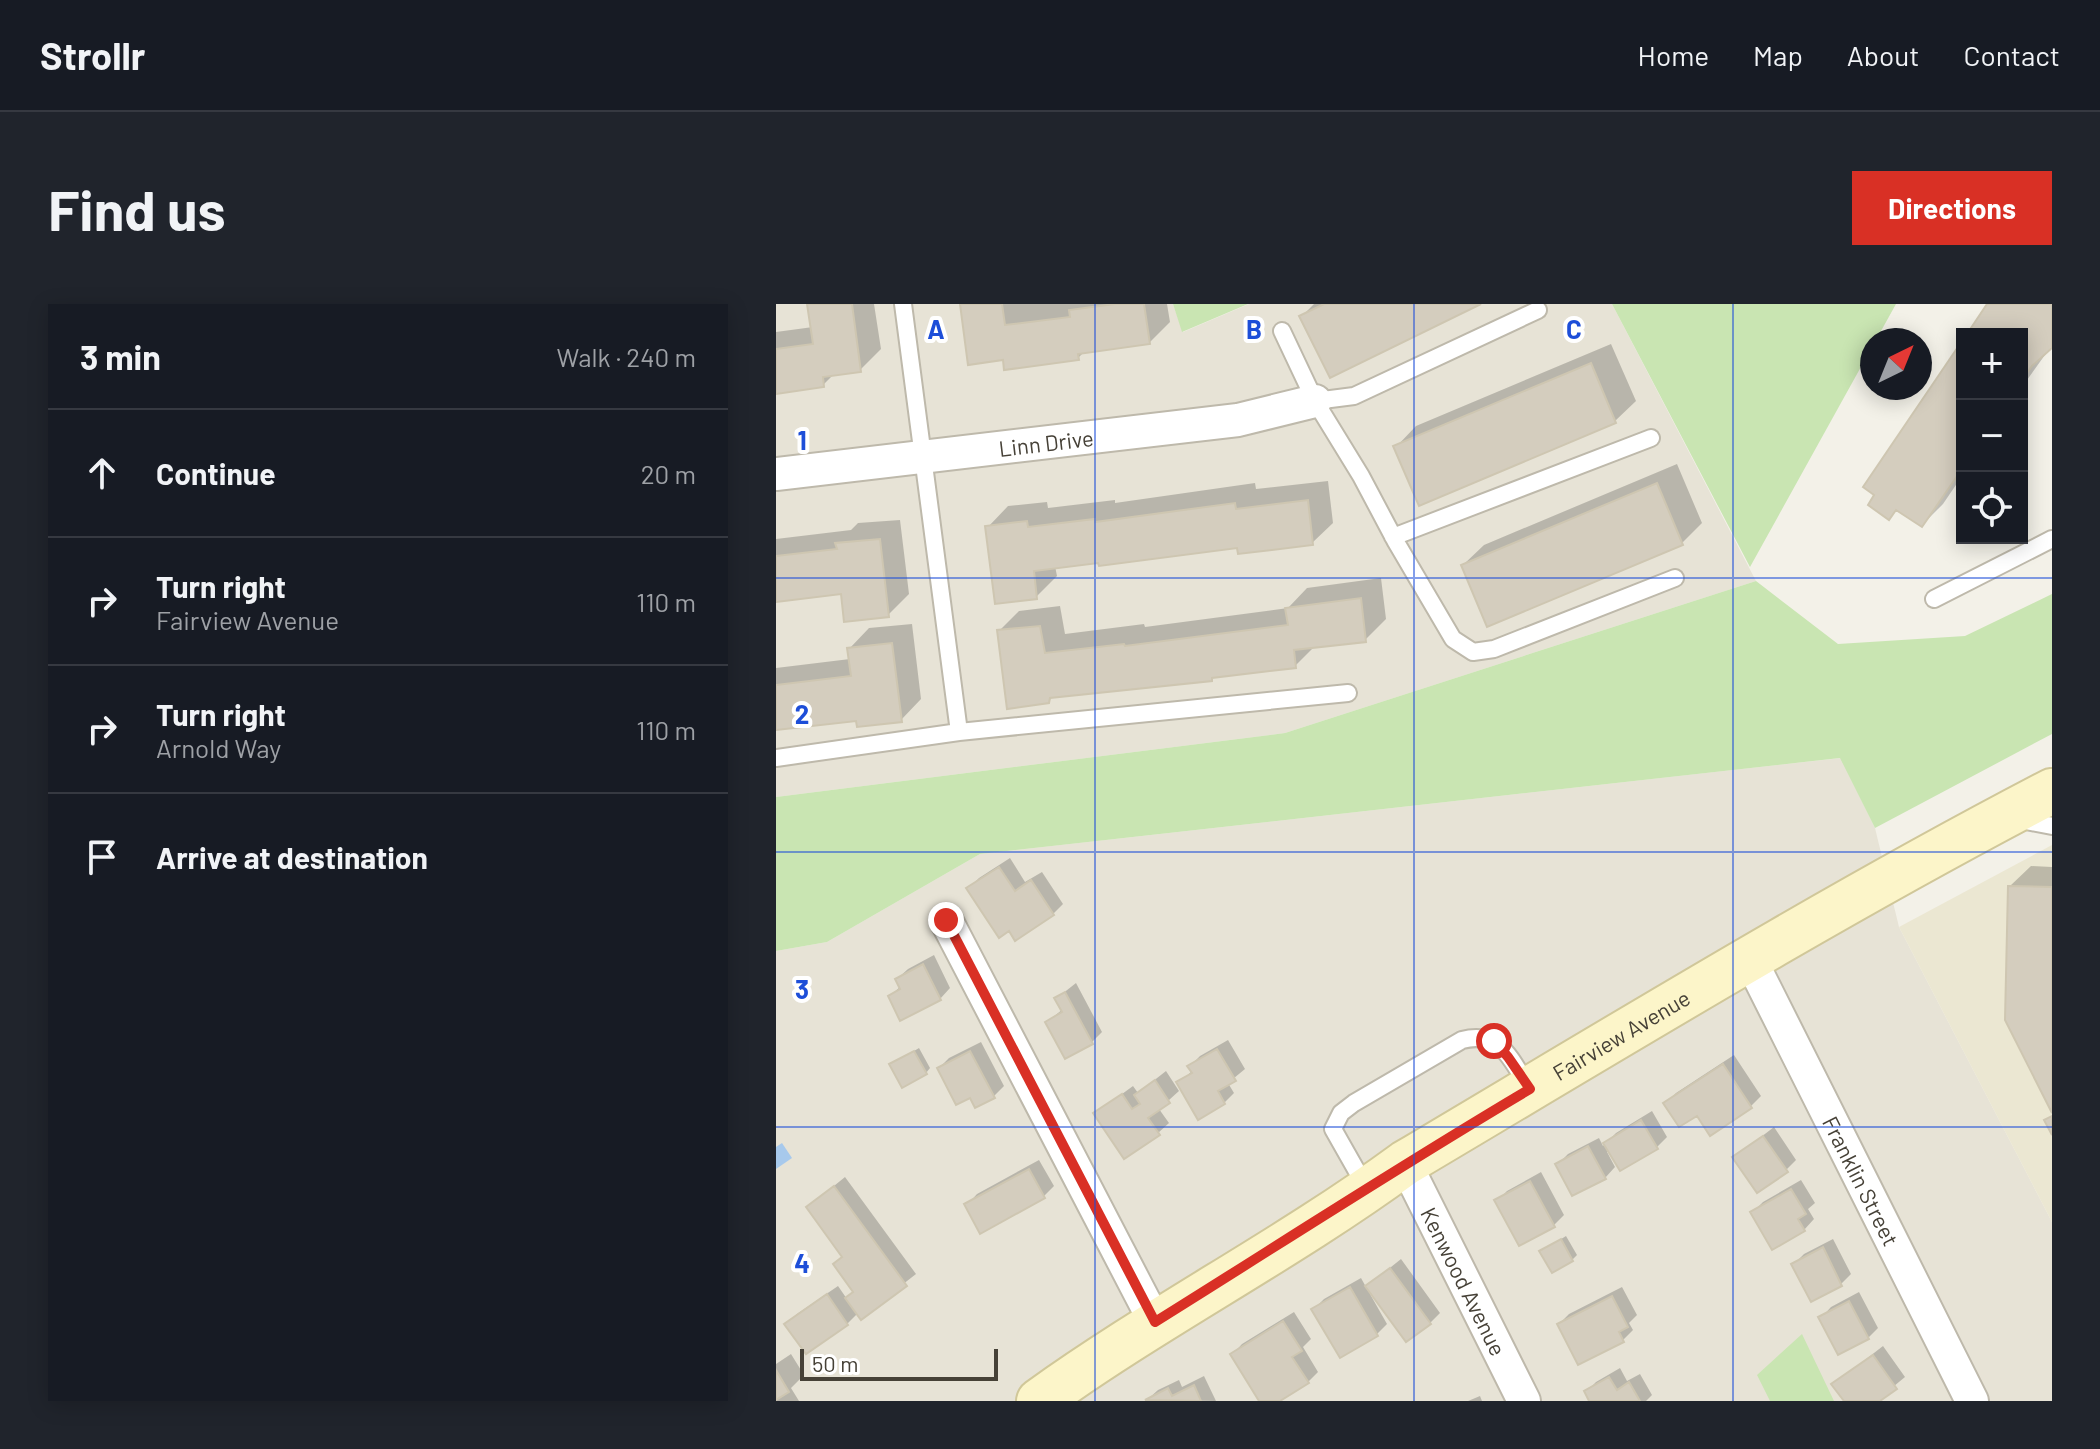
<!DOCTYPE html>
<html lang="en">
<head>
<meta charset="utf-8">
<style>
	:root { --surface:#171b24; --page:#20242c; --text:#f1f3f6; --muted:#9ea1a6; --line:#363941; --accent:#d93025 }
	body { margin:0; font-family:Barlow,sans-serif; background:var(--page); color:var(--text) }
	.controls { position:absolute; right:24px; top:24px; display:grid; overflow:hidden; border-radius:0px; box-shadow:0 4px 20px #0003 }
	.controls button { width:72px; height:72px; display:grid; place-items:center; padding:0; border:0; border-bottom:2px solid var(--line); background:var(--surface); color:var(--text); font:40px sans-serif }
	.compass { position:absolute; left:1084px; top:24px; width:72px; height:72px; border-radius:50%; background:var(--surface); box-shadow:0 4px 20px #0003; rotate:43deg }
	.scale { position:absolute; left:24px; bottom:20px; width:198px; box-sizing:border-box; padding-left:8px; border:4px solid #464137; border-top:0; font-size:22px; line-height:28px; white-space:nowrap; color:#464137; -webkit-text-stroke:6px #fff; paint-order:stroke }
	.stop { position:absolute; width:24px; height:24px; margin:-18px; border:6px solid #d93025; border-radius:50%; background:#fff }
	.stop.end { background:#d93025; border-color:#fff; box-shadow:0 2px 8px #0008 }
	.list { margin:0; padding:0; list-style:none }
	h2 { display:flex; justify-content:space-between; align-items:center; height:104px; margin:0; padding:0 32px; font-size:34px }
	h2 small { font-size:26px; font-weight:400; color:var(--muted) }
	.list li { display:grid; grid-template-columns:52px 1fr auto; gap:24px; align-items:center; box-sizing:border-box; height:128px; padding:0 32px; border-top:2px solid var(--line) }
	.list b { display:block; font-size:30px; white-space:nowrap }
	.list p { margin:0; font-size:26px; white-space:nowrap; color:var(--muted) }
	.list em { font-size:26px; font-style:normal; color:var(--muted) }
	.icon { flex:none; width:44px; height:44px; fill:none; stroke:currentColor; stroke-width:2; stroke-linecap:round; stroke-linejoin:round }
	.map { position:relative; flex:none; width:1276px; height:1097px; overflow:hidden; border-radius:0px }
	header { display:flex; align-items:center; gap:48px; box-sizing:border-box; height:112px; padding:0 40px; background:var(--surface); border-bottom:2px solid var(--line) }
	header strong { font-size:38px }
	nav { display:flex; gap:44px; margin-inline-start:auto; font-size:28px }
	.intro { display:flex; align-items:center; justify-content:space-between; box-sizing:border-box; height:192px; padding:0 48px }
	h1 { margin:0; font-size:56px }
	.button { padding:20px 36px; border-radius:0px; background:var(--accent); color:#fff; font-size:28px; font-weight:700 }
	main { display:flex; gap:48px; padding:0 48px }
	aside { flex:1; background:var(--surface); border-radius:0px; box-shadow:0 4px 20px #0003 }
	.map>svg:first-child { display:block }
	.residential { fill:#e7e3d6 }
	.education { fill:#ebe7d2 }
	.green { fill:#c9e5b2 }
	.water { fill:#a7c9ec }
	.shadow { fill:#0003 }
	.building { fill:#d4cdbe; stroke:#cec6b1; stroke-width:2 }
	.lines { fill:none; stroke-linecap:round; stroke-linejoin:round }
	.service-casing { stroke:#beb9ab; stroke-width:20 }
	.minor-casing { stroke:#beb9ab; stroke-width:36 }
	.secondary-casing { stroke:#d0c799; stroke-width:48 }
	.service { stroke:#fff; stroke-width:16 }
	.minor { stroke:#fff; stroke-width:32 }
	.secondary { stroke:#fcf5c9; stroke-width:44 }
	.route { stroke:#d93025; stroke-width:10 }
	.grid { fill:none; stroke:#1d4ed8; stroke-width:2; stroke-opacity:0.55 }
	.labels { text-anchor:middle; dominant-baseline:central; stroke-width:8; stroke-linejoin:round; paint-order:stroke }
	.street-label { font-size:22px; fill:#464137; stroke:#fff }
	.grid-label { font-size:26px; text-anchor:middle; font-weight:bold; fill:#1d4ed8; stroke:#fff; stroke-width:8; stroke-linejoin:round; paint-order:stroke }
</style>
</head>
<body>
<header>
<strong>Strollr</strong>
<nav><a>Home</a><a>Map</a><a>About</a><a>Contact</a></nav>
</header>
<div class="intro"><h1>Find us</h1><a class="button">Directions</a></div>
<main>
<aside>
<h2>3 min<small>Walk · 240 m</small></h2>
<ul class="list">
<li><svg class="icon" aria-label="ahead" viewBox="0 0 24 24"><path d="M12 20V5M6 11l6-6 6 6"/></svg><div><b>Continue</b></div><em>20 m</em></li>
<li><svg class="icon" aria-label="right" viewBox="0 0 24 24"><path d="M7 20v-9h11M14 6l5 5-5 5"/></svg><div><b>Turn right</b><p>Fairview Avenue</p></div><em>110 m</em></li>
<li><svg class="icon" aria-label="right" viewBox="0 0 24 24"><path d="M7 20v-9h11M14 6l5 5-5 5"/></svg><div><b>Turn right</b><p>Arnold Way</p></div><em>110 m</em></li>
<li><svg class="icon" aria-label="arrive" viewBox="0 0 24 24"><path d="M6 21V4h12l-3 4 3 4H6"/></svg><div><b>Arrive at destination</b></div></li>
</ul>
</aside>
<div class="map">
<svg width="1276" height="1097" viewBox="0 0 1276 1097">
	<rect width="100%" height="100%" fill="#f3f1e8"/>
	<!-- residential -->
	<path class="residential" d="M0,0H397L407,28L473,0H836L980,277L509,429L0,493Z
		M1065,454L1099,524L1123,623L1276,918V1097H0V647L51,638L204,550Z"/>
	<!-- education -->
	<path class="education" d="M1276,541V918L1123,623Z"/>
	<!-- green -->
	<path class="green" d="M397,0H472L406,28Z
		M836,0H1120L1100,36H1096V43L974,263Z
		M980,277L1062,340L1189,332L1276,290V430L1099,524L1064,454L204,550L51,638L0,647V493L509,429Z
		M1026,1030L1058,1097H994L981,1071Z"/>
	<!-- water -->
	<path class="water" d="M6,839L16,854L0,865V843Z"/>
	<!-- shadow -->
	<path class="shadow" d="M33,0H98L105,45L84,66L59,69L47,81L0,88V28L37,23Z
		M186,0H391L394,18L373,39L309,47L302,54H229Z
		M538,0H701L526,12Z
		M1213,0H1276V41L1246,83V30H1193Z
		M835,40L860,97L839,117L620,143L640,122Z
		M1186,41V172L1167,200L1146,221L1122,204L1113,213Z
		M901,160L926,219L906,239L687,261L708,241Z
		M552,177L557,219L536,239L463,241L279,262L281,272L260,293L212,223L232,202L271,198L272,204L339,196V199L479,179L480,185Z
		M124,216L133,290L112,311L67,288L0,295V235L75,226L82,219Z
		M605,274L610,315L589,336L540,341L519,362L439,371L435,375L278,391L272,398L223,327L243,307L284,302L289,330L368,320L369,323L512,304L531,284Z
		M136,320L145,395L125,416L81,415L0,424V364L74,355L73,345L93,324Z
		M234,554L249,578L266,568L287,600L277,610L233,624L193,584L203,574Z
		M1255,562L1276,563V804L1234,582Z
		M158,651L174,684L164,695L125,714L114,692L125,682L121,675L132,665Z
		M300,679L326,728L316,738L290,752L271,718L287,705L281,694Z
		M452,736L469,765L452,779L458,789L448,799L403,779L416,767L414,762L424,752Z
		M205,738L228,782L218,792L195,791L163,764L173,754Z
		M143,744L154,764L150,769L115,761Z
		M958,751L985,792L975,802L934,829L922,810L890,799L900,789Z
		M390,767L403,787L383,805L393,819L382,829L320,809L357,782L362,789Z
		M876,807L891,833L881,843L831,848L839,863L829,874L782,860L792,850L823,834L827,842L840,829Z
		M998,823L1020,856L1010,866L959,853Z
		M263,856L278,882L268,892L191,901L201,890Z
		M765,868L788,911L778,921L744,939L721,897L731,887Z
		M69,873L140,970L85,1013L82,1009L71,1020H11L21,1010L62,982L71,995L79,987L68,952L32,903Z
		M1025,876L1039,899L1032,905L1038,915L1028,926L977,908L987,898Z
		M790,932L801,951L796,956L766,947Z
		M1057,935L1075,970L1065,980L1036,995L1018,960L1028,950Z
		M625,955L664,1009L654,1019L596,988L594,990L611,1020L601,1030L565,1051L538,1005L548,995L585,974L590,983Z
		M846,983L861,1011L853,1019L857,1026L847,1036L783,1020L793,1010Z
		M1083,988L1102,1024L1092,1034L1045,1014L1055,1003Z
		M518,1008L535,1035L527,1043L542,1068L532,1078L500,1097H485L456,1051L466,1040Z
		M1107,1042L1129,1073L1100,1097H1070L1058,1080Z
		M15,1050L28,1071L15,1084L23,1097H0V1060Z
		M844,1064L851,1077L864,1070L876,1091L870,1097H816L810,1088L820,1078Z
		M428,1072L440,1097L371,1096L382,1086L403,1076L406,1083Z
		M704,1092L706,1097H692Z"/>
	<!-- building -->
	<path class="building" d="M31,0H76L85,68L47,73L48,83L0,90V45L37,40Z
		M184,0H226L229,21L294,13L293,6L339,0H368L374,40L302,50L303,56L228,66L227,56L192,61Z
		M548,0H705L554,74L523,12Z
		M1211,0H1276V44L1256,62L1246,76V30H1191Z
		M1186,37V165L1146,223L1120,206L1113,216L1092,201L1098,191L1087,183Z
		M815,59L840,119L643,202L617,142Z
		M881,179L907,241L711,323L685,261Z
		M532,196L537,241L462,250L461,244L323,262L322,259L258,267L261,295L219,300L209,222L251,217L252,223L319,215V218L459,199L460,205Z
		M104,235L113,313L68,318L65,290L0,298V252L61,245L59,239Z
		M585,294L590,338L518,346L520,364L436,374V377L274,394L273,399L231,405L221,326L264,322L269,349L348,340L349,342L512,321L509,304Z
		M116,339L126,418L81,423L80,417L0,426V381L75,372L71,344Z
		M223,563L239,587L255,576L278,611L239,637L233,627L223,634L190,584Z
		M1232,582L1276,583V809L1229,716Z
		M147,660L165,696L124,717L112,692L124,685L119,675Z
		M289,688L317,740L289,755L269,718L286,708L278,694Z
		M441,745L460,777L442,787L449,800L422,816L400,778L416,769L411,762Z
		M138,747L151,770L126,784L113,760Z
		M194,747L219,794L199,804L194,794L180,801L161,764Z
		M947,760L976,804L934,832L921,812L903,823L887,799Z
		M379,776L394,799L372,814L384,831L348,855L317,809L346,790L356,805L364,800L358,791Z
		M1276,812V831L1268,816Z
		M865,816L882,845L844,867L827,839Z
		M987,832L1012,868L981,889L956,853Z
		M812,842L830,875L796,892L779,860Z
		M253,865L269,894L204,930L188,900Z
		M754,877L779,923L743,942L718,896Z
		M58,882L131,982L85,1016L69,994L77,988L57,960L66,953L30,903Z
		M1015,885L1030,910L1022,915L1029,927L996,946L974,908Z
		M785,935L797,957L776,969L763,947Z
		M1047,943L1066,982L1035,998L1015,960Z
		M614,964L655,1020L630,1038L589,982Z
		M574,983L602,1032L564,1054L535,1005Z
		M51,990L72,1021L30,1050L8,1020Z
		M836,992L852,1023L843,1028L848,1038L802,1061L781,1020Z
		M1073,997L1093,1035L1062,1051L1042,1013Z
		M507,1017L526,1047L516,1053L533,1079L504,1097H483L454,1050Z
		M1097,1051L1121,1085L1104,1097H1068L1055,1080Z
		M0,1066L13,1088L0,1096Z
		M833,1073L841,1086L853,1078L864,1097H813L808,1087Z
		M418,1081L425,1097L369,1096L392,1084L396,1092Z"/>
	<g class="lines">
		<!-- service casing -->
		<g class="service-casing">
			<path id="service" d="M127,0L183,428
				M506,27L539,97L585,172L620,238L677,335L697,348L718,345L899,274
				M539,97L578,92L762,6
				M617,233L875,134
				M1158,295L1276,235
				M0,454L183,428L572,389
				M1240,515L1276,522
				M591,885L557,825L565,809L578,799L686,736C725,726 735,756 753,784"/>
		</g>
		<!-- minor casing -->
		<g class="minor-casing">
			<g id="minor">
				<path id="s1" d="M0,170L462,116L539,97"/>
				<path d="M170,616L379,1018"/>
				<path id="s2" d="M974,655L1196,1097"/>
				<path id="s3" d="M629,859L748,1097"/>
			</g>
		</g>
		<!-- secondary casing -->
		<g class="secondary-casing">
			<g id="secondary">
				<path id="s4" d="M263,1097C381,1012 512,945 629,859C843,732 1055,602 1276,487"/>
			</g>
		</g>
		<!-- service -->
		<use href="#service" class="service"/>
		<!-- minor -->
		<use href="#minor" class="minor"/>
		<!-- secondary -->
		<use href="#secondary" class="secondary"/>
	</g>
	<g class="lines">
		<!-- route -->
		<path class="route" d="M170,616L379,1018C504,940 627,860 754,785L732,753L718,737"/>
	</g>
	<!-- grid -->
	<path class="grid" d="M319,0V1097M638,0V1097M957,0V1097M0,274H1276M0,548H1276M0,823H1276"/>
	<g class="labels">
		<!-- street labels -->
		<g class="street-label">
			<text stroke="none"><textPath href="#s1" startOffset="272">Linn Drive</textPath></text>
			<text stroke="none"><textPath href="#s4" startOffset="688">Fairview Avenue</textPath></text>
			<text stroke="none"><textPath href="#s2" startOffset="248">Franklin Street</textPath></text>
			<text stroke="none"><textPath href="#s3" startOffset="132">Kenwood Avenue</textPath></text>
		</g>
	</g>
	<g class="grid-label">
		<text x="160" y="35">A</text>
		<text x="478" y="35">B</text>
		<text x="798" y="35">C</text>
		<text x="26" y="146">1</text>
		<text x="26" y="420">2</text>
		<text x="26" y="695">3</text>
		<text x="26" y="969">4</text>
	</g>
</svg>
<div class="controls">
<button>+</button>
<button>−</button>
<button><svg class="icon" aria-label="locate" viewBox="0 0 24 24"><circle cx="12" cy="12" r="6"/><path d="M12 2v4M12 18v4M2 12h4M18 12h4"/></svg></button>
</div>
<svg class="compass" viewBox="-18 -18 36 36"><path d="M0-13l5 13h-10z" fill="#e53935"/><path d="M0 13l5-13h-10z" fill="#9ea1a6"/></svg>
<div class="scale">50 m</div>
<div class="stop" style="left:718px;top:737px"></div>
<div class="stop end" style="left:170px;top:616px"></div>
</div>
</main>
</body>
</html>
